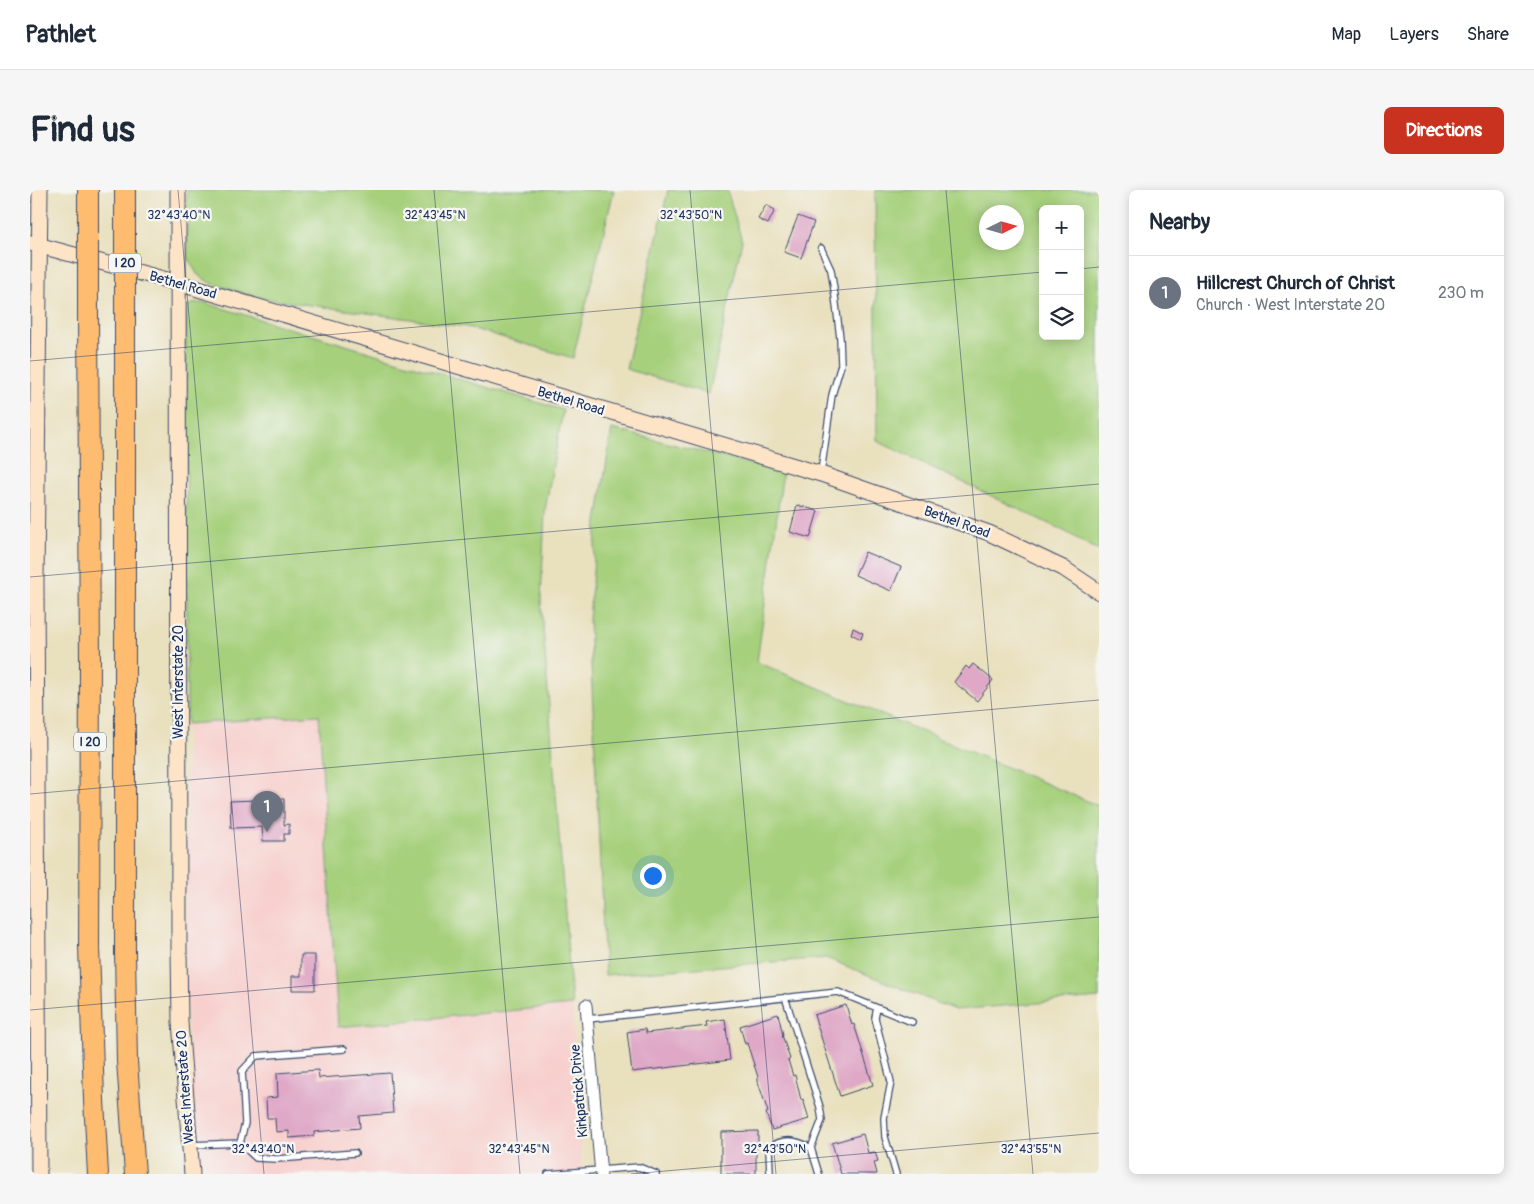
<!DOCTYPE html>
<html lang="en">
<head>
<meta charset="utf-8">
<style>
	:root { --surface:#fff; --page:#f6f6f7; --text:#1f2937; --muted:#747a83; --line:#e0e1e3; --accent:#c8321e }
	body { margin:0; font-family:Pangolin,sans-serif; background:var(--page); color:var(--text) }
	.controls { position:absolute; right:15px; top:15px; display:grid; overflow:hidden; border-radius:8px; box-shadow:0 2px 12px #0003 }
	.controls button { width:45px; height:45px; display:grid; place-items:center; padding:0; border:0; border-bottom:1px solid var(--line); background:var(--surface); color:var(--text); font:25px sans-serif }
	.compass { position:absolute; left:949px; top:15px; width:45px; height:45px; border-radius:50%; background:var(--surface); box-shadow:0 2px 12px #0003; rotate:85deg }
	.you { position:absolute; left:622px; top:685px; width:18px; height:18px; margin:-12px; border:4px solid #fff; border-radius:50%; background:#1a73e8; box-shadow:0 0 0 8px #1a73e833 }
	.badge { display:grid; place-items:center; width:32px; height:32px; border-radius:50%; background:var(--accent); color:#fff; font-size:16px; font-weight:700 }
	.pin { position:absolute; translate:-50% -41px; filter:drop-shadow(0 1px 2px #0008) }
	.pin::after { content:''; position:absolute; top:26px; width:18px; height:15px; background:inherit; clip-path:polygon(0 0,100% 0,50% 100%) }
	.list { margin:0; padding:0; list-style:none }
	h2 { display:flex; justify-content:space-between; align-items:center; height:65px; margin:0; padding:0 20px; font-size:21px }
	h2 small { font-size:16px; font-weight:400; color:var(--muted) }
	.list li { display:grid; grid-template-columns:32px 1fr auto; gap:15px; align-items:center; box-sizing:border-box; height:75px; padding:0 20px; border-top:1px solid var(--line) }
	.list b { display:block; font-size:19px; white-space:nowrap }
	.list p { margin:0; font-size:16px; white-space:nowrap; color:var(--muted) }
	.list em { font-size:16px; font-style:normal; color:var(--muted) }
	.icon { flex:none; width:28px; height:28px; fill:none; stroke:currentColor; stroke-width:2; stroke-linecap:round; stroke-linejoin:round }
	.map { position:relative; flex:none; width:1069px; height:984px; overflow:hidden; border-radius:8px }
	header { display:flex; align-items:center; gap:30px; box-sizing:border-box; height:70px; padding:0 25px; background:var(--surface); border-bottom:1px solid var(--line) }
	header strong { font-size:24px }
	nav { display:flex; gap:28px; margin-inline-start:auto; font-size:18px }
	.intro { display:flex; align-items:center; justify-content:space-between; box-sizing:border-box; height:120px; padding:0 30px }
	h1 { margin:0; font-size:35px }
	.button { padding:12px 22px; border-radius:8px; background:var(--accent); color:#fff; font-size:18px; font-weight:700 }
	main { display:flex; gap:30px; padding:0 30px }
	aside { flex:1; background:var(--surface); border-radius:8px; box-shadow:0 2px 12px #0003 }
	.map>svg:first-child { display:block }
	.built { fill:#f7d0ce }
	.green { fill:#a6d07c; stroke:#60806d; fill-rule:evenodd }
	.building { fill:#dfa8c7 }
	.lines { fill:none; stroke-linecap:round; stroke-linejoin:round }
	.service-casing { stroke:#3a4a6c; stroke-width:8 }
	.minor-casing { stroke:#3a4a6c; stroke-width:13 }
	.secondary-casing { stroke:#3a4a6c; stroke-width:17 }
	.motorway-casing { stroke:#3a4a6c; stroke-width:22 }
	.service { stroke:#fff; stroke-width:5.5 }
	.minor { stroke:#fff; stroke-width:11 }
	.secondary { stroke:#fee4c6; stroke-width:15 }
	.motorway { stroke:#fdbc70; stroke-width:20 }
	.motorway-bridge-casing { stroke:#3a4a6c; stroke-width:22; stroke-linecap:butt }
	.motorway-bridge { stroke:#fdbc70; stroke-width:20 }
	.ticks { fill:none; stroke:#1b2f5e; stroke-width:1; stroke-opacity:0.45 }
	.labels { text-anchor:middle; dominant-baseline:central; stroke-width:4.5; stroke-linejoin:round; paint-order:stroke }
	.shield { fill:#f6f6f2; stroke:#5d6b8a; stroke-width:1 }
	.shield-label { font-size:12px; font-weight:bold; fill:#1b2f5e }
	.street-label { font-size:14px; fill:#1b2f5e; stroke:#f6f6f2 }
	.ticks-label { font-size:12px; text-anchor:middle; fill:#1b2f5e; stroke:#f6f6f2; stroke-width:4.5; stroke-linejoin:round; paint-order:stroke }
</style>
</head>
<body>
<header>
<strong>Pathlet</strong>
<nav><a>Map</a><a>Layers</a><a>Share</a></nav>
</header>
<div class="intro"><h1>Find us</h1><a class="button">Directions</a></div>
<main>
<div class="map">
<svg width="1069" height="984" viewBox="0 0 1069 984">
	<rect width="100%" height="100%" fill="#f6f6f2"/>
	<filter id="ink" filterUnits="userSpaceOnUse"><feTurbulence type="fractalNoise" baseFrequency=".02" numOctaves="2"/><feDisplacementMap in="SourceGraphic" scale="10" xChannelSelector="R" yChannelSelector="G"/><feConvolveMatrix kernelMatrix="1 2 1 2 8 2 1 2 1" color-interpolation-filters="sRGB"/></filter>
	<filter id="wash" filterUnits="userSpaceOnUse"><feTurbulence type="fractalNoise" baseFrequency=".0096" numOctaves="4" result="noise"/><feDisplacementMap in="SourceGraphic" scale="20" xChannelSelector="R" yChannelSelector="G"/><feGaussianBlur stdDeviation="1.12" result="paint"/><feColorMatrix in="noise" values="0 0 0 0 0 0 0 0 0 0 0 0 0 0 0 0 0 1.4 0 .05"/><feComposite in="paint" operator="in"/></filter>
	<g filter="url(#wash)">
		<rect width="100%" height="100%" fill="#e9e0be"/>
		<!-- built -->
		<path class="built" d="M289,525L308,836L542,815L552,984H166L162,928L155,785L157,534Z"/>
		<!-- green -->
		<path class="green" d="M157,0H584L543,168L437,137L230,108L180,93L167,84L157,66Z
			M638,0H697L712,51L679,204L596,179Z
			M845,0H1069V361L1036,342L847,251ZM1013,19H1050V146H1013ZM956,22H986V52H956Z
			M165,113H175L533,220L515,320L511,410L542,815L308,837L289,525L157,534L156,120L159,115Z
			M582,239L753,282L727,472L1069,616V808L925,820L796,768L575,785L559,430L567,332Z"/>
		<g id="blocks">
			<!-- building -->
			<path class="building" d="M736,15L745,20L738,34L728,29Z
				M768,26L784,32L771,68L754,62Z
				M767,315L788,321L780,348L760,342Z
				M835,362L871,377L861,401L825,385Z
				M823,438L833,443L831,449L821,444Z
				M943,474L963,490L947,511L924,492L936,476L939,479Z
				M254,609V635L259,634V644H254V651H233L232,637L201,638L200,611Z
				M271,765H285V800H262V786H271Z
				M816,815L822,835L824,834L843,895L810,906L784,825Z
				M748,824L753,845H752L760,869L758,870L763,886L765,885L771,910L773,909L779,929L742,940L736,923L738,922L728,892V887L717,853L715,854L710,836Z
				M695,829L700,870L602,882L597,842L615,839L616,843L677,836L676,832Z
				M288,880L289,888L360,883L363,923L329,926L330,938L284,942V946L259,948V941L246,942L245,928H237L236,908L248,907L247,883Z
				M728,941V957H726V984H691V942Z
				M833,944L838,963L845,962L848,971L844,972L847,984H811L802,953Z"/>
		</g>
	</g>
	<g filter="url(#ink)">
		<use href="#blocks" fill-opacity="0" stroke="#3a4a6c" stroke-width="1"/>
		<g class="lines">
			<!-- service casing -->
			<g class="service-casing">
				<path id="service" d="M791,58L801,80L805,106L810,148L811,175L802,205L791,282
					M755,807L790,917L792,930L781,958
					M847,818L845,828L861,892L854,928L855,947L866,984
					M558,829L808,802L882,832
					M210,953L215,933L212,881L226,866L314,859
					M160,955L210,953L226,968L247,969L325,963
					M518,984L609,977L626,984
					M740,984L739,958C752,948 766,949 781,958L789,984"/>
			</g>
			<!-- minor casing -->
			<g class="minor-casing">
				<path id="minor" d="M556,815L571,984"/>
			</g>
			<!-- secondary casing -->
			<g class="secondary-casing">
				<path id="secondary" d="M148,0L149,759L150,832L162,984
					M0,53L148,93L791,284L959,343L1033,378L1069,402
					M9,984L6,392L10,0"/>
			</g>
			<!-- motorway casing -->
			<g class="motorway-casing">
				<path id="motorway" d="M58,17V0
					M95,20V0
					M58,120L60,472L59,756L64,910L68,984
					M95,125V763L97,871L105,984"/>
			</g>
			<!-- service -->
			<use href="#service" class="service"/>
			<!-- minor -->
			<use href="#minor" class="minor"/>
			<!-- secondary -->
			<use href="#secondary" class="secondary"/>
			<!-- motorway -->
			<use href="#motorway" class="motorway"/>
			<!-- motorway-bridge casing -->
			<g class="motorway-bridge-casing">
				<path id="motorway-bridge" d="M58,17V120
					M95,20V125"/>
			</g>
			<!-- motorway-bridge -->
			<use href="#motorway-bridge" class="motorway-bridge"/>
		</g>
	</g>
	<!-- ticks -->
	<path class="ticks" d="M148,0L234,984M404,0L490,984M660,0L746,984M916,0L1003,984M1050,79L1069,77M0,171L1013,82M0,387L1069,294M0,604L1069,510M0,820L1069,727M601,984L1069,943"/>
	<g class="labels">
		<!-- shield labels -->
		<g class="shield">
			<rect x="79" y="63.5" width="32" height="19" rx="4"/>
			<rect x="44" y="542.5" width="32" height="19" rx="4"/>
		</g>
		<g class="shield-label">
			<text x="95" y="73">I 20</text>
			<text x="60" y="552">I 20</text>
		</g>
		<!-- street labels -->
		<g class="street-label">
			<text transform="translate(153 95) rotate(16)">Bethel Road</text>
			<text transform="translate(541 211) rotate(17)">Bethel Road</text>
			<text transform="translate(927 332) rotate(20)">Bethel Road</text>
			<text transform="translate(148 492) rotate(-90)">West Interstate 20</text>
			<text transform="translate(155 897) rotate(-94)">West Interstate 20</text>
			<text transform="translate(549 901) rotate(-95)">Kirkpatrick Drive</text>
		</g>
	</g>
	<g class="ticks-label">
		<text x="149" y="29">32°43'40"N</text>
		<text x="405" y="29">32°43'45"N</text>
		<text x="661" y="29">32°43'50"N</text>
		<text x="233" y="963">32°43'40"N</text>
		<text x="489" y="963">32°43'45"N</text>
		<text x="745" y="963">32°43'50"N</text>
		<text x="1001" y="963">32°43'55"N</text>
	</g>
</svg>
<div class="controls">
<button>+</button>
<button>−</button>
<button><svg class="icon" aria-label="layers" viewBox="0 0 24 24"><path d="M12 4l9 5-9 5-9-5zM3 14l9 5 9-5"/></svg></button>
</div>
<svg class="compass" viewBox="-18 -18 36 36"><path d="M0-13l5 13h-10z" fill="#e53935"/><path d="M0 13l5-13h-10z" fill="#747a83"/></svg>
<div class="you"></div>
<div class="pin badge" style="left:237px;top:642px;background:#6b7280">1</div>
</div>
<aside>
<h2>Nearby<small></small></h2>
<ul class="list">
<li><span class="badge" style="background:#6b7280">1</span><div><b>Hillcrest Church of Christ</b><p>Church · West Interstate 20</p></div><em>230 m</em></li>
</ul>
</aside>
</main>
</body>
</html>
